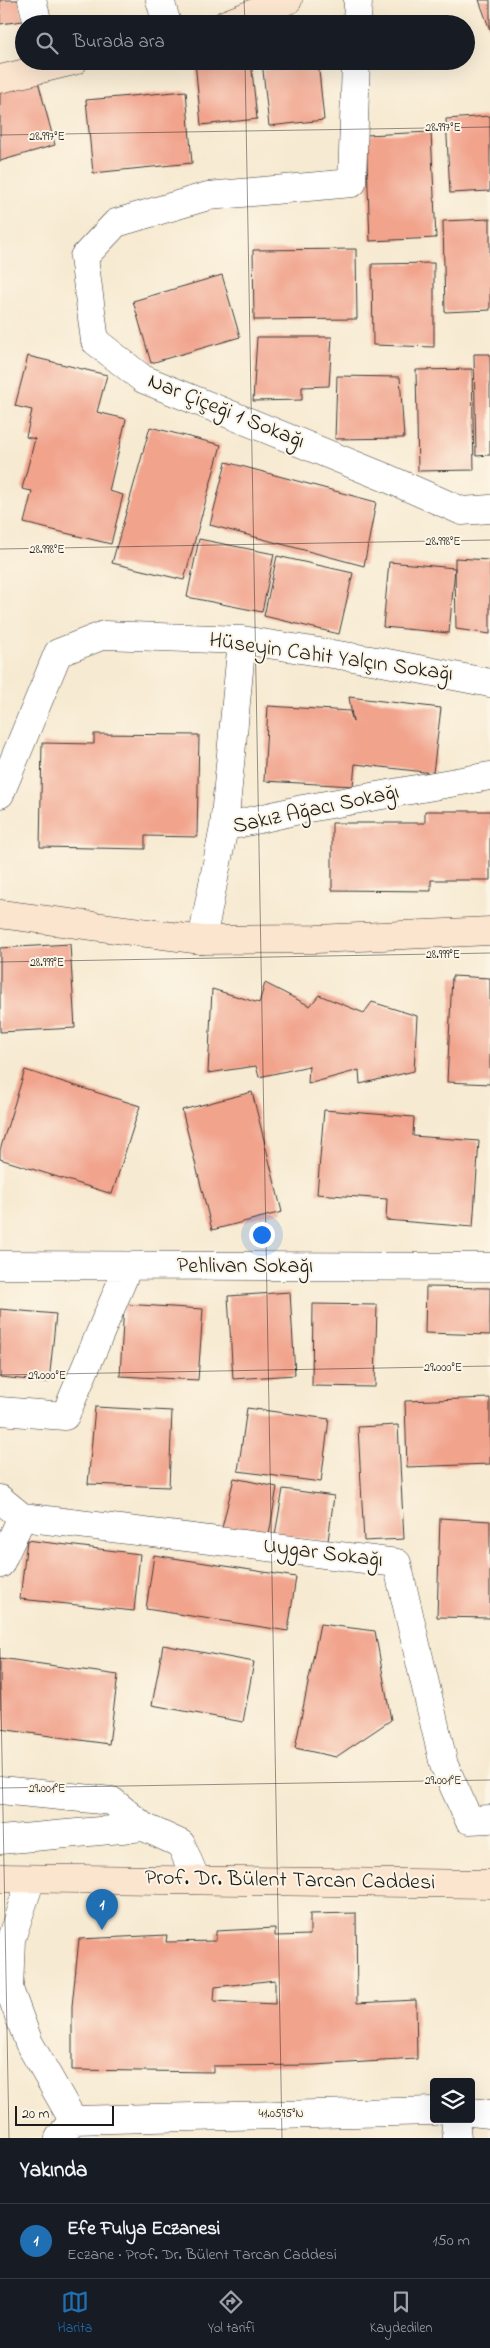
<!DOCTYPE html>
<html lang="tr">
<head>
<meta charset="utf-8">
<style>
	:root { --surface:#171b24; --page:#20242c; --text:#f1f3f6; --muted:#9ea1a6; --line:#363941; --accent:#1f6fb2 }
	body { margin:0; font-family:"Indie Flower",sans-serif; background:var(--page); color:var(--text) }
	.controls { position:absolute; right:15px; bottom:15px; display:grid; overflow:hidden; border-radius:5px; box-shadow:0 5px 20px #0002 }
	.controls button { width:45px; height:45px; display:grid; place-items:center; padding:0; border:0; border-bottom:1px solid var(--line); background:var(--surface); color:var(--text); font:25px sans-serif }
	.scale { position:absolute; left:15px; bottom:12px; width:99px; box-sizing:border-box; padding-left:5px; border:2px solid #1c1c1c; border-top:0; font-size:14px; line-height:18px; white-space:nowrap; color:#1c1c1c; -webkit-text-stroke:4px #fcf5e5; paint-order:stroke }
	.you { position:absolute; left:261px; top:1234px; width:18px; height:18px; margin:-12px; border:4px solid #fff; border-radius:50%; background:#1a73e8; box-shadow:0 0 0 8px #1a73e833 }
	.badge { display:grid; place-items:center; width:32px; height:32px; border-radius:50%; background:var(--accent); color:#fff; font-size:16px; font-weight:700 }
	.pin { position:absolute; translate:-50% -41px; filter:drop-shadow(0 1px 2px #0008) }
	.pin::after { content:''; position:absolute; top:26px; width:18px; height:15px; background:inherit; clip-path:polygon(0 0,100% 0,50% 100%) }
	.list { margin:0; padding:0; list-style:none }
	h2 { display:flex; justify-content:space-between; align-items:center; height:65px; margin:0; padding:0 20px; font-size:21px }
	h2 small { font-size:16px; font-weight:400; color:var(--muted) }
	.list li { display:grid; grid-template-columns:32px 1fr auto; gap:15px; align-items:center; box-sizing:border-box; height:75px; padding:0 20px; border-top:1px solid var(--line) }
	.list b { display:block; font-size:19px; white-space:nowrap }
	.list p { margin:0; font-size:16px; white-space:nowrap; color:var(--muted) }
	.list em { font-size:16px; font-style:normal; color:var(--muted) }
	.icon { flex:none; width:28px; height:28px; fill:none; stroke:currentColor; stroke-width:2; stroke-linecap:round; stroke-linejoin:round }
	.map { position:relative; flex:none; width:490px; height:2138px; overflow:hidden }
	.search { position:absolute; background:var(--surface); box-shadow:0 5px 20px #0002; left:15px; right:15px; top:15px; height:55px; display:flex; align-items:center; gap:12px; box-sizing:border-box; padding:0 18px; border-radius:28px; color:var(--muted); font-size:19px }
	.sheet { height:140px; background:var(--surface) }
	nav { display:flex; justify-content:space-around; align-items:center; box-sizing:border-box; height:70px; border-top:1px solid var(--line); background:var(--surface); font-size:14px; color:var(--muted) }
	nav a { display:grid; justify-items:center; gap:2px }
	nav .on { color:var(--accent) }
	.map>svg:first-child { display:block }
	.building { fill:#f1a38c; fill-rule:evenodd }
	.lines { fill:none; stroke-linecap:round; stroke-linejoin:round }
	.street-casing { stroke:#3d3b37; stroke-width:29 }
	.secondary-casing { stroke:#3d3b37; stroke-width:29 }
	.street { stroke:#fff; stroke-width:28 }
	.secondary { stroke:#fbe5cf; stroke-width:28 }
	.ticks { fill:none; stroke:#1c1c1c; stroke-width:1; stroke-opacity:0.45 }
	.labels { text-anchor:middle; dominant-baseline:central; stroke-width:4; stroke-linejoin:round; paint-order:stroke }
	.street-label { font-size:22px; fill:#1c1c1c; stroke:#fcf5e5 }
	.ticks-label { font-size:12px; text-anchor:middle; fill:#1c1c1c; stroke:#fcf5e5; stroke-width:4; stroke-linejoin:round; paint-order:stroke }
</style>
</head>
<body>
<div class="map">
<svg width="490" height="2138" viewBox="0 0 490 2138">
	<rect width="100%" height="100%" fill="#fcf5e5"/>
	<filter id="ink" filterUnits="userSpaceOnUse"><feTurbulence type="fractalNoise" baseFrequency=".02" numOctaves="2"/><feDisplacementMap in="SourceGraphic" scale="10" xChannelSelector="R" yChannelSelector="G"/><feConvolveMatrix kernelMatrix="1 2 1 2 8 2 1 2 1" color-interpolation-filters="sRGB"/></filter>
	<filter id="wash" filterUnits="userSpaceOnUse"><feTurbulence type="fractalNoise" baseFrequency=".0096" numOctaves="4" result="noise"/><feDisplacementMap in="SourceGraphic" scale="20" xChannelSelector="R" yChannelSelector="G"/><feGaussianBlur stdDeviation="1.12" result="paint"/><feColorMatrix in="noise" values="0 0 0 0 0 0 0 0 0 0 0 0 0 0 0 0 0 1.4 0 .05"/><feComposite in="paint" operator="in"/></filter>
	<g filter="url(#wash)">
		<rect width="100%" height="100%" fill="#f7ead2"/>
		<g id="blocks">
			<!-- building -->
			<path class="building" d="M0,0H19L23,21L0,24Z
				M479,0H490V30Z
				M195,61H251L257,119L201,125Z
				M262,61H318L324,120L269,126Z
				M36,74L55,145L0,161V85Z
				M186,91L192,163L93,173L86,100Z
				M490,116V191L450,193L446,119Z
				M431,132L436,238L370,241L366,135Z
				M490,219V310L445,312L443,221Z
				M356,249L357,319L254,320L253,250Z
				M434,263V347L373,345L372,264Z
				M222,275L240,337L151,363L133,301Z
				M257,337H332L329,386L302,387V400L253,401Z
				M474,354H490V455L476,456Z
				M28,356L107,375L97,412L126,419L109,491L123,495L111,544L24,523L32,491L22,489L35,439L26,437L32,410L15,406Z
				M472,369L474,470L418,471L416,370Z
				M337,376L400,377L404,438L335,439Z
				M150,427L221,445L184,580L112,563Z
				M226,462L376,502L364,566L210,525Z
				M199,539L274,554L262,612L187,597Z
				M277,556L353,573L339,634L264,616Z
				M455,558L490,560V634L456,629L455,568L449,633L383,627L389,562L455,568Z
				M349,697L441,708L433,773L355,764L353,786L264,781L268,706L350,711L353,722Z
				M94,734L199,735L197,837L145,836V849L40,847L42,743L94,744Z
				M425,811H490V880H431V891L332,890V823H425Z
				M70,944L75,1028L0,1032V948Z
				M452,976L490,978V1084L447,1082Z
				M265,983L310,1006L319,995L364,1013L372,1002L417,1016L414,1071L360,1084L359,1070L308,1084L309,1066L259,1077L256,1066L208,1073L212,989L259,1003Z
				M25,1070L140,1106L112,1194L0,1159V1150Z
				M252,1092L282,1212L212,1230L182,1110Z
				M324,1110L414,1117L413,1136L479,1141L473,1227L386,1220L387,1199L317,1194Z
				M426,1287L490,1288V1335L425,1333Z
				M290,1292L295,1375L233,1379L228,1296Z
				M124,1304L203,1309L198,1380L120,1376Z
				M313,1304L377,1305L375,1387L312,1386Z
				M0,1309L56,1314L49,1382L0,1377Z
				M490,1398V1464L407,1467L405,1401Z
				M95,1407L172,1411L169,1487L88,1484Z
				M247,1408L329,1419L321,1482L238,1471Z
				M398,1425L404,1539L364,1541L358,1427Z
				M234,1478L277,1487L269,1535L222,1528Z
				M283,1489L334,1496L328,1541L275,1535Z
				M440,1518L490,1521V1618L437,1617Z
				M27,1540L140,1554L134,1611L20,1599Z
				M154,1555L296,1577L288,1631L146,1609Z
				M320,1624L375,1631L391,1720L336,1757L295,1748Z
				M163,1645L254,1662L243,1722L152,1705Z
				M0,1658L118,1675L109,1744L0,1729Z
				M356,1913L357,2003L416,2000L417,2059L314,2065L213,2066V2072L72,2070V2006L79,1939L167,1935L166,1942L216,1941V1931L275,1928V1936L310,1935V1914ZM275,1980V2004L214,2001L215,1987Z"/>
		</g>
	</g>
	<g filter="url(#ink)">
		<use href="#blocks" fill-opacity="0" stroke="#3d3b37" stroke-width="1"/>
		<g class="lines">
			<!-- street casing -->
			<g class="street-casing">
				<path id="street" d="M32,0L38,24
					M160,0L167,24
					M357,24L358,0
					M356,61L352,183L208,196L116,223L84,257L95,341L143,379L389,479L462,511L490,509
					M0,794L58,653L104,635L242,640L377,661L490,683
					M224,827L242,640
					M202,940L224,827L303,809L490,776
					M0,1265L490,1267
					M0,1411L65,1416L128,1267
					M0,1499L22,1517L0,1564
					M22,1517L397,1563L444,1765L469,1820L490,1819
					M0,1790L112,1801L144,1827
					M0,1840L144,1827L181,1844L196,1880
					M31,1879L11,1939L9,1989L29,2043L73,2120
					M471,2112L490,2114
					M455,2119L457,2138
					M73,2120L434,2111
					M59,2138L73,2120"/>
			</g>
			<!-- secondary casing -->
			<g class="secondary-casing">
				<path id="secondary" d="M226,24L288,0
					M0,79L74,61
					M0,914L202,940L316,939L490,931
					M0,1878L490,1884"/>
			</g>
			<!-- street -->
			<use href="#street" class="street"/>
			<!-- secondary -->
			<use href="#secondary" class="secondary"/>
		</g>
	</g>
	<!-- ticks -->
	<path class="ticks" d="M244,0L245,24M245,61L282,2138M0,135L490,127M0,549L490,540M0,962L490,953M0,1375L490,1366M0,1648L9,2138M0,1788L490,1780"/>
	<g class="labels">
		<!-- street labels -->
		<g class="street-label">
			<text transform="translate(226 412) rotate(22)">Nar Çiçeği 1 Sokağı</text>
			<text transform="translate(331 658) rotate(8)">Hüseyin Cahit Yalçın Sokağı</text>
			<text transform="translate(316 810) rotate(-12)">Sakız Ağacı Sokağı</text>
			<text x="245" y="1267">Pehlivan Sokağı</text>
			<text transform="translate(323 1554) rotate(7)">Uygar Sokağı</text>
			<text transform="translate(290 1881) rotate(1)">Prof. Dr. Bülent Tarcan Caddesi</text>
		</g>
	</g>
	<g class="ticks-label">
		<text x="443" y="131">28.997°E</text>
		<text x="47" y="140">28.997°E</text>
		<text x="443" y="545">28.998°E</text>
		<text x="47" y="553">28.998°E</text>
		<text x="443" y="958">28.999°E</text>
		<text x="47" y="966">28.999°E</text>
		<text x="443" y="1371">29.000°E</text>
		<text x="47" y="1379">29.000°E</text>
		<text x="443" y="1784">29.001°E</text>
		<text x="47" y="1792">29.001°E</text>
		<text x="281" y="2117">41.0595°N</text>
	</g>
</svg>
<div class="controls">
<button><svg class="icon" aria-label="layers" viewBox="0 0 24 24"><path d="M12 4l9 5-9 5-9-5zM3 14l9 5 9-5"/></svg></button>
</div>
<div class="scale">20 m</div>
<div class="you"></div>
<div class="pin badge" style="left:102px;top:1930px">1</div>
<div class="search"><svg class="icon" aria-label="search" viewBox="0 0 24 24"><circle cx="10" cy="10" r="6"/><path d="M15 15l6 6"/></svg>Burada ara</div>
</div>
<section class="sheet">
<h2>Yakında<small></small></h2>
<ul class="list">
<li><span class="badge">1</span><div><b>Efe Fulya Eczanesi</b><p>Eczane · Prof. Dr. Bülent Tarcan Caddesi</p></div><em>150 m</em></li>
</ul>
</section>
<nav>
<a class="on"><svg class="icon" aria-label="map" viewBox="0 0 24 24"><path d="M3 6l6-2 6 2 6-2v14l-6 2-6-2-6 2zM9 4v14M15 6v14"/></svg>Harita</a>
<a><svg class="icon" aria-label="directions" viewBox="0 0 24 24"><path d="M12 3l9 9-9 9-9-9zM9 14v-3h6M13 9l2 2-2 2"/></svg>Yol tarifi</a>
<a><svg class="icon" aria-label="saved" viewBox="0 0 24 24"><path d="M7 4h10v16l-5-4-5 4z"/></svg>Kaydedilen</a>
</nav>
</body>
</html>
